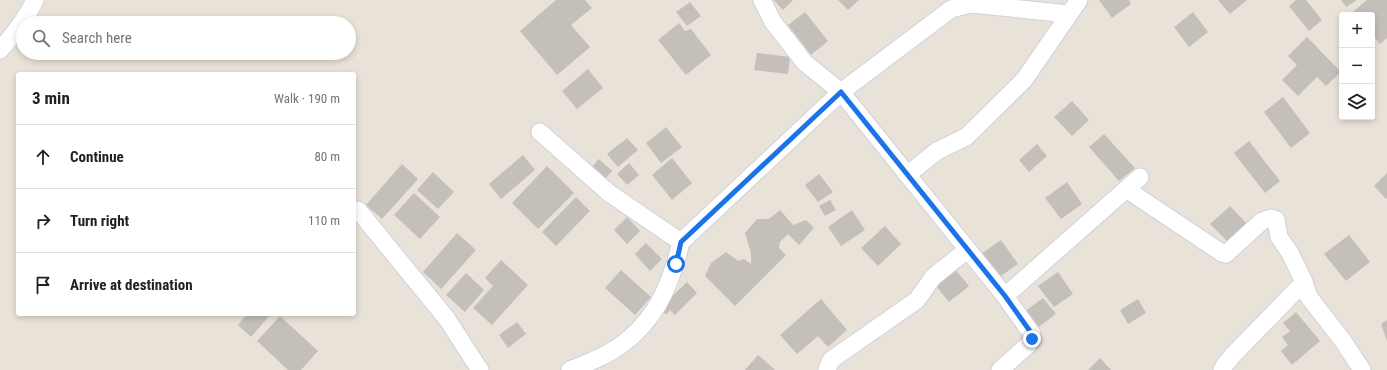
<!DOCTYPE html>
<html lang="en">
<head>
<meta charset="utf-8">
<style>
	:root { --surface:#fff; --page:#f2f2f2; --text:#202124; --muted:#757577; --line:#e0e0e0 }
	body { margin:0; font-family:"Roboto Condensed",sans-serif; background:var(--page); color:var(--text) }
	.controls { position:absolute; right:12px; top:12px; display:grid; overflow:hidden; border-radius:4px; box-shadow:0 2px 6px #0003 }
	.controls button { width:36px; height:36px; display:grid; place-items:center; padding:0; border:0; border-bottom:1px solid var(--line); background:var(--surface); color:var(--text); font:20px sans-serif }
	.stop { position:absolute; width:12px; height:12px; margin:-9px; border:3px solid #1a73e8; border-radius:50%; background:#fff }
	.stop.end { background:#1a73e8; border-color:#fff; box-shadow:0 1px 4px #0008 }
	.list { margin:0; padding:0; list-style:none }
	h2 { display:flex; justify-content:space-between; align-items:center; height:52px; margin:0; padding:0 16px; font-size:17px }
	h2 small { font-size:13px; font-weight:400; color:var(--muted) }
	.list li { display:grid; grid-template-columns:26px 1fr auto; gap:12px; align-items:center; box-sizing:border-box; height:64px; padding:0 16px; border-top:1px solid var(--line) }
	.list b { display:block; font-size:15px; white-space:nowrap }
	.list em { font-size:13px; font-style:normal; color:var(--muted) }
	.icon { flex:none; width:22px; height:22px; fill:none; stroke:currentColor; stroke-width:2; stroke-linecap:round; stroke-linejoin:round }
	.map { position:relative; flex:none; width:1387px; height:370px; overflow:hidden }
	.search { position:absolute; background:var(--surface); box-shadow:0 2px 6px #0003; left:16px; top:16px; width:340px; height:44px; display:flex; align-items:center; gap:10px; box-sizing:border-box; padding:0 14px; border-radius:22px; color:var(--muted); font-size:15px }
	.panel { position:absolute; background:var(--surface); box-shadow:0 2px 6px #0003; left:16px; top:72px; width:340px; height:244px; border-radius:4px }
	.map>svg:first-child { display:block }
	.building { fill:#c4bfb8 }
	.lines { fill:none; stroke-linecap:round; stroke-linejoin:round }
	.minor-casing { stroke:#ced1df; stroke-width:19 }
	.minor { stroke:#fff; stroke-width:17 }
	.route { stroke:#1a73e8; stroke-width:5 }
</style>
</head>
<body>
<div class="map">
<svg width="1387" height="370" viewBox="0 0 1387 370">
	<rect width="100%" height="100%" fill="#e9e2d8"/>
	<!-- building -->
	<path class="building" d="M556,0H585L592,8L571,25L590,47L557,75L520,31Z
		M774,0H793L783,10Z
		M838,0H859L848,10Z
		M1099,0H1129L1131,4L1112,18Z
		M1218,0H1247L1230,14Z
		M1296,0H1306L1322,20L1309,31L1289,6Z
		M1341,0H1357L1346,7Z
		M1367,0H1387V38L1380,44L1372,34V15H1349Z
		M690,2L701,16L687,26L676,12Z
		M805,12L828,41L811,55L788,25Z
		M1193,12L1208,32L1189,47L1174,27Z
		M679,23L685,31L691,29L711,55L686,75L658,40Z
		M1307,37L1341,72L1326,86L1317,77L1298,96L1282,80L1297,65L1288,56Z
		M757,53L790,57L788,74L754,70Z
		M588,69L603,88L577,109L562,91Z
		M1283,97L1310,133L1291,148L1264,112Z
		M1072,101L1089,120L1072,136L1054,117Z
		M666,127L682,147L661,163L646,143Z
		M1104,134L1135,168L1119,181L1089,147Z
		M627,138L638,150L618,167L607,154Z
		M1249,141L1280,181L1265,193L1234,153Z
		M1037,144L1047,156L1029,172L1019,160Z
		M523,155L535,170L501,199L489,184Z
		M672,158L692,183L672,200L652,175Z
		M599,159L612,171L603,181L590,169Z
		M629,163L639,175L627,185L617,174Z
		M402,164L418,179L382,219L366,205Z
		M547,166L574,193L538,229L512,203Z
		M433,172L454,192L438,209L417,190Z
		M1387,173V198L1386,199L1374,186Z
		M819,174L833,192L818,202L805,185Z
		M1067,182L1082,204L1061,219L1045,198Z
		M414,193L440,217L420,239L394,215Z
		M576,197L590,211L556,246L542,232Z
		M830,200L836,210L825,216L819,206Z
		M1230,206L1250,227L1231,245L1210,224Z
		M780,210L793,225L806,220L814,228L799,245L788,234L780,242L779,248L786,255L735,306L705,276L711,263L726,252L738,261L744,259L751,264V253L745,233L757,219H769Z
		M852,210L865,230L841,246L828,227Z
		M627,217L640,231L627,244L614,230Z
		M885,226L901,244L878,266L861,248Z
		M457,233L476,250L441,289L423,272Z
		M1349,235L1370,262L1346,281L1324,254Z
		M1001,240L1018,264L998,278L981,254Z
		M646,243L662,259L650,271L635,254Z
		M501,260L528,285L492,325L473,308L493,286L485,278Z
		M954,268L969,286L949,302L935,285Z
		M621,270L651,297L635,315L605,288Z
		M1058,272L1073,294L1054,307L1038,286Z
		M466,273L484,290L465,312L446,295Z
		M687,282L697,293L675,315L670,310L666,315L664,312L667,309L661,307Z
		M1043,298L1056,314L1036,329L1024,312Z
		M821,299L847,330L828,347L818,336L797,354L780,335Z
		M1138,299L1146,313L1128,324L1120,310Z
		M1296,312L1320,341L1292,365L1281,351L1288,345L1282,337L1290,331L1283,323Z
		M247,314H271L251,337L238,325Z
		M280,316L318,351L301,370H288L257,341Z
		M1387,320V341L1381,324Z
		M517,322L526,334L508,348L499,335Z
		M758,355L775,370H745Z
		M1100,358L1111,370H1088Z"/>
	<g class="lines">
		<!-- minor casing -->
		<g class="minor-casing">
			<path id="minor" d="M762,0L773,22L805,63L841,92L1005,296L1032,334V339L1029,344L1000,370
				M0,50C14,34 26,19 35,0
				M540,132L609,193L681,242
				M907,175L937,151L966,137L1024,80L1079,0
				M1126,189L1222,253L1226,254L1262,221L1271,218L1276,220L1279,237L1290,253L1304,282L1309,297L1343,341L1362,370
				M358,210L447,319L480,370
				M1005,296L1140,177
				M570,370C584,364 599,359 612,351C654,325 670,288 681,242L841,92L951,9L971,4L1069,14
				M827,370L831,360L917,300L933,277L967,250
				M1222,370L1224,366L1233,355L1304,282"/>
		</g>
		<!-- minor -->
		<use href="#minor" class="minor"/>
	</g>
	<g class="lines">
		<!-- route -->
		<path class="route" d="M676,264L681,242L841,92L1005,296L1032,334V339"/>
	</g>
</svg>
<div class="controls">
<button>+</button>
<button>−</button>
<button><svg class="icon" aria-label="layers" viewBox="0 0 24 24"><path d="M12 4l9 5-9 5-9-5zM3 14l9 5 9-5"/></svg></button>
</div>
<div class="stop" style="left:676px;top:264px"></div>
<div class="stop end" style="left:1032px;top:339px"></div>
<div class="search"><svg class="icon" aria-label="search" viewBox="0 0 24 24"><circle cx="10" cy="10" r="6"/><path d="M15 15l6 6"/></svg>Search here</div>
<section class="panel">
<h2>3 min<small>Walk · 190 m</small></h2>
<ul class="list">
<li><svg class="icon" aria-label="ahead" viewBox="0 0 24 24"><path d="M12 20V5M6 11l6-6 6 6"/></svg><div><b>Continue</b></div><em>80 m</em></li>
<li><svg class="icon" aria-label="right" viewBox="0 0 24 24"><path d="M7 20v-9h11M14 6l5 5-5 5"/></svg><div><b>Turn right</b></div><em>110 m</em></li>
<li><svg class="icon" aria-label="arrive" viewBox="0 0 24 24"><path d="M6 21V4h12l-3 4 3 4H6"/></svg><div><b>Arrive at destination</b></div></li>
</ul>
</section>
</div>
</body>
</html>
